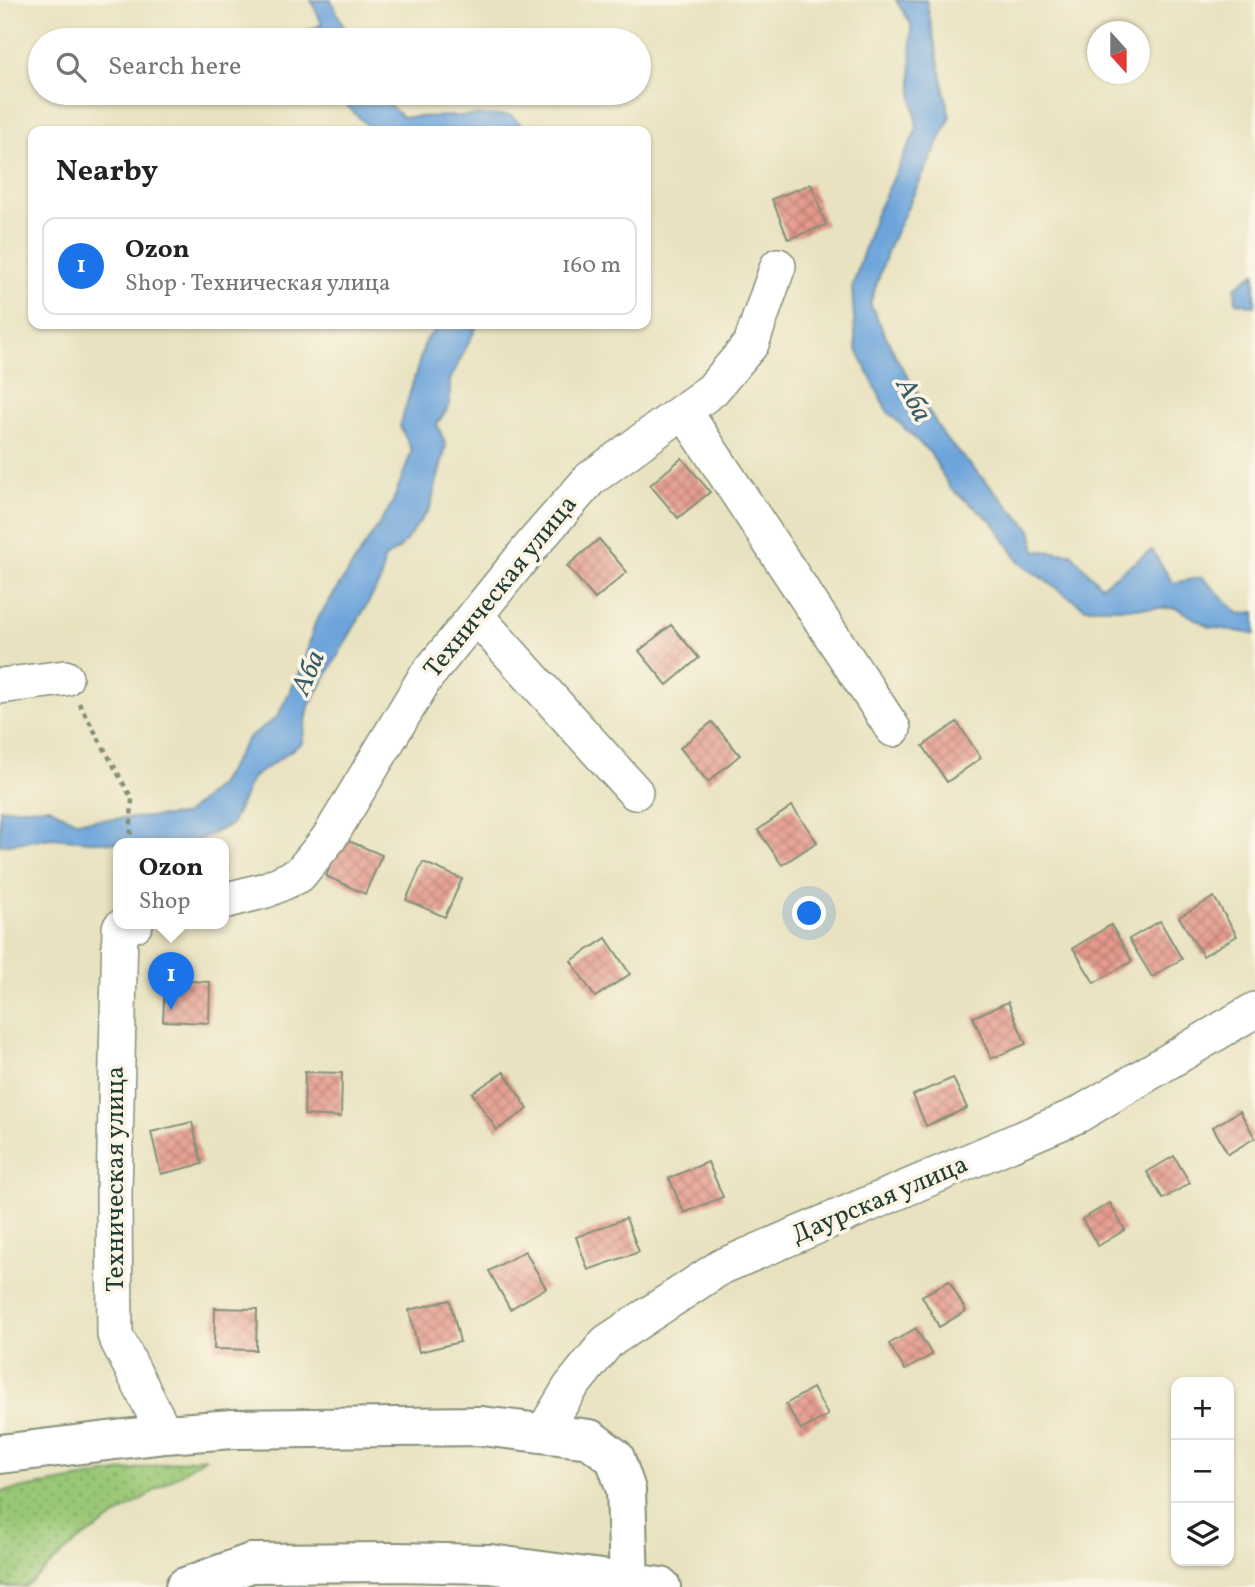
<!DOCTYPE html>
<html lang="en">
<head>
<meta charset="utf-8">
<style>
	:root { --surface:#fff; --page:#f2f2f2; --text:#222; --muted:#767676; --line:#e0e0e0; --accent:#1a73e8 }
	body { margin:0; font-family:Vollkorn,serif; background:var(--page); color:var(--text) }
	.controls { position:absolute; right:21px; bottom:21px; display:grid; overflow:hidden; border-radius:14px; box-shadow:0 2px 5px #0004 }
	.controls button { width:63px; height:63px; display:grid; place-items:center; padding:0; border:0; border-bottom:2px solid var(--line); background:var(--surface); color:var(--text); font:35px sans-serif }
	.compass { position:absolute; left:1087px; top:21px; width:63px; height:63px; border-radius:50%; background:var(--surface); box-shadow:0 2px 5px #0004; rotate:159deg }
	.you { position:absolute; left:810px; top:914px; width:24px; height:24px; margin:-18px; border:5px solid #fff; border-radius:50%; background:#1a73e8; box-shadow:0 0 0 10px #1a73e833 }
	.badge { display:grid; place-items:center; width:46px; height:46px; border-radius:50%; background:var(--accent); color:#fff; font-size:23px; font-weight:700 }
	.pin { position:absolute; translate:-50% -58px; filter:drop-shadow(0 2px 4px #0008) }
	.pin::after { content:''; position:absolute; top:37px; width:24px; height:21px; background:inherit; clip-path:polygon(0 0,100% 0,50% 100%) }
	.popup { position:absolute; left:113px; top:838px; width:116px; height:91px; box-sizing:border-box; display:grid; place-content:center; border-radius:14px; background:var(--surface); filter:drop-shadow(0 2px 5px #0005); font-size:23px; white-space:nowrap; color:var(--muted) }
	.popup b { font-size:26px; color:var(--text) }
	.popup::after { content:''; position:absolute; left:50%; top:100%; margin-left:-14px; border:14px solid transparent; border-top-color:var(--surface) }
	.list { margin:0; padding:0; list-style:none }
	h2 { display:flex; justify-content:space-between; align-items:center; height:91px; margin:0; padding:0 28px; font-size:30px }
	h2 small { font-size:23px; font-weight:400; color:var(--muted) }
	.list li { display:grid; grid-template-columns:46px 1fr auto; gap:21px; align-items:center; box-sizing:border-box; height:98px; margin:0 14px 14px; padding:0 14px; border:2px solid var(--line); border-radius:14px }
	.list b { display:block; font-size:26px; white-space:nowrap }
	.list p { margin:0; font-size:23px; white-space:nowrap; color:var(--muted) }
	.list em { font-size:23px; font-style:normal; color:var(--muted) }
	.icon { flex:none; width:38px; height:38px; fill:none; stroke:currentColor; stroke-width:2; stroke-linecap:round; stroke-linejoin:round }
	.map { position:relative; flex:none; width:1255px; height:1587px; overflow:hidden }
	.search { position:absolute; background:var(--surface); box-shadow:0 2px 5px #0004; left:28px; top:28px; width:623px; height:77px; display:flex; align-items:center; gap:18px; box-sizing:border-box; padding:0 24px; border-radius:38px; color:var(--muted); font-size:26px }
	.panel { position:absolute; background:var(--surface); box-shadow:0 2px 5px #0004; left:28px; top:126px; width:623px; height:203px; border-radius:14px }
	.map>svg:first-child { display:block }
	.grass { fill:url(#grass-dots); stroke:#5c8254; stroke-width:2 }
	.water { fill:#6ca4db; stroke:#467088; stroke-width:2 }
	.building { fill:url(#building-cross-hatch) }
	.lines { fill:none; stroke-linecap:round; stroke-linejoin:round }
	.minor-casing { stroke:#84907a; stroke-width:38 }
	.major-casing { stroke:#84907a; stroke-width:42 }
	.path { stroke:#84907a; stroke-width:4.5; stroke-dasharray:5 5; stroke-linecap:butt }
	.minor { stroke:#fff; stroke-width:35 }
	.major { stroke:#fff; stroke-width:38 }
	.labels { text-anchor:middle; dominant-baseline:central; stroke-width:7; stroke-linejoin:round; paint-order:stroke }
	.street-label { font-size:26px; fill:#1f3d34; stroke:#fcf5e5 }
	.water-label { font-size:28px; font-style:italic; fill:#365c66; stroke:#fcf5e5 }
</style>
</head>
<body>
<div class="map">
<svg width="1255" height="1587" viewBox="0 0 1255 1587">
	<defs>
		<pattern id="grass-dots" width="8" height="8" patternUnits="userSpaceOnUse" patternTransform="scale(1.75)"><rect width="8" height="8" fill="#99c775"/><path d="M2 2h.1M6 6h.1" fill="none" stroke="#7ca361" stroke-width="1.8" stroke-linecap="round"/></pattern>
		<pattern id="building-cross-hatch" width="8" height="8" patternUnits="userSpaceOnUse" patternTransform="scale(1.75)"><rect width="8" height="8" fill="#e4998b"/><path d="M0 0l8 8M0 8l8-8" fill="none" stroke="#b87e72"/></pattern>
	</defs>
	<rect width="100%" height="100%" fill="#fcf5e5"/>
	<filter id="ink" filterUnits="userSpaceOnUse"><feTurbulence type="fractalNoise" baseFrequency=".0143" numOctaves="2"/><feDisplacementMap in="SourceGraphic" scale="14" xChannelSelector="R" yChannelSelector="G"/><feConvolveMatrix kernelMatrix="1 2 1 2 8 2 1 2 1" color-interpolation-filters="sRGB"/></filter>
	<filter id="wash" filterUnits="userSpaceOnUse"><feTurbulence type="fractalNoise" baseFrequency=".00686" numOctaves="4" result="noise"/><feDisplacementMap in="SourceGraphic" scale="28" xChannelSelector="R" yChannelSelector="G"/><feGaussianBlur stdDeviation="1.57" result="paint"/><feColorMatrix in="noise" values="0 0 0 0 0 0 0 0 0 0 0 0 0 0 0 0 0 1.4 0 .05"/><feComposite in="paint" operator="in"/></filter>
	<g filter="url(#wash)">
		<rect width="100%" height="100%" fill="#e8e2c0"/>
		<!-- grass -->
		<path class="grass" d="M206,1457L75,1543L25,1587H0V1492Z"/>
		<!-- water -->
		<path class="water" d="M311,0H331L350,40H309L304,33L322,24Z
			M896,0H926L950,118L890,244L870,304L897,359L945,438L1031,530L1036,551L1071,553L1101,586L1152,550L1173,583L1202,577L1239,614L1255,612V634L1210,627L1176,608H1085L1020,563L993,522L950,488L931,454L887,411L856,348L852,288L875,216L917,129L912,92L911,24Z
			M340,93H375L403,117L510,115L529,131H373L348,107Z
			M1255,273V306L1236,302L1235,287Z
			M442,324H478L450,380V405L437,424L446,446L430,508L401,547L384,559L381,580L309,706L302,743L252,778L231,825L189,844H130L51,838L0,845V809L49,807L75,821L185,815L219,785L248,738L277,717L303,666L315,623L392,504L412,451L400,426L426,339Z"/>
		<g id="blocks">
			<!-- building -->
			<path class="building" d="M811,184L826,225L788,239L772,199Z
				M682,458L710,492L678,518L650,485Z
				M599,539L627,572L595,599L567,566Z
				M671,625L699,658L667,685L639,651Z
				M712,722L740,755L708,782L680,748Z
				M957,722L981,758L947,782L923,746Z
				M792,806L817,842L782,865L758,830Z
				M342,838L382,855L365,894L326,876Z
				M423,862L462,879L445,917L406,900Z
				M1214,897L1237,936L1203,956L1179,917Z
				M1160,921L1182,959L1152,977L1129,939Z
				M1111,925L1132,961L1094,983L1073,948Z
				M606,938L630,974L595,997L571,961Z
				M165,980L210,982L209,1023L163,1021Z
				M1008,1002L1026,1044L991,1059L973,1017Z
				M305,1072L342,1073L341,1117L304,1115Z
				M504,1072L528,1109L497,1130L472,1093Z
				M953,1078L967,1108L926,1126L913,1095Z
				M1240,1111L1255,1138L1228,1154L1213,1127Z
				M192,1122L202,1164L161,1174L151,1132Z
				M1174,1156L1190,1183L1163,1199L1147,1172Z
				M708,1162L723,1197L684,1213L669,1178Z
				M1110,1203L1125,1230L1098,1246L1082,1219Z
				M626,1218L639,1252L588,1270L576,1237Z
				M525,1251L546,1288L510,1309L489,1271Z
				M949,1281L966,1311L939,1327L922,1296Z
				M450,1300L460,1342L419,1352L409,1310Z
				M215,1308L257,1309L256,1350L214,1349Z
				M916,1328L932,1355L905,1370L889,1344Z
				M813,1388L828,1415L801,1430L786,1404Z"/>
		</g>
	</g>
	<g filter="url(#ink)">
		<use href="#blocks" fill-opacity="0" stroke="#84907a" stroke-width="2"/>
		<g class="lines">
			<!-- minor casing -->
			<g class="minor-casing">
				<path id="minor" d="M684,411L893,729
					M476,616L635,792
					M0,686L65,678
					M224,901L266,890L299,875L329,838L425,678L534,543L590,479L712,390L751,344L778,266
					M135,924L120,928L114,1193L115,1335L165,1434
					M543,1433L570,1388L607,1342L721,1267L1078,1115L1255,1010"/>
			</g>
			<!-- major casing -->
			<g class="major-casing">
				<path id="major" d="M0,1454L165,1434L233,1429L482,1426L590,1439L615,1458L626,1490L629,1582
					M185,1587L251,1563L395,1562L490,1564L661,1587"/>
			</g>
			<!-- path -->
			<path class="path" d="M79,703L132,799L130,844"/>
			<!-- minor -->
			<use href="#minor" class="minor"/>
			<!-- major -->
			<use href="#major" class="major"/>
		</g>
	</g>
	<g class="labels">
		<!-- street labels -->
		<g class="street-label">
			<text transform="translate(501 587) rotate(-51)">Техническая улица</text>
			<text transform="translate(116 1179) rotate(-90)">Техническая улица</text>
			<text transform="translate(880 1200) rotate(-23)">Даурская улица</text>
		</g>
		<!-- water labels -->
		<g class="water-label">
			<text transform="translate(913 400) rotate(62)">Аба</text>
			<text transform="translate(309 673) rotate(-67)">Аба</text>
		</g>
	</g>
</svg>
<div class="controls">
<button>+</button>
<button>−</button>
<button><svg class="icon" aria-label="layers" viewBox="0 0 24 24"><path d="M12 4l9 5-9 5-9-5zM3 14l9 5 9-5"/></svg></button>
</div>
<svg class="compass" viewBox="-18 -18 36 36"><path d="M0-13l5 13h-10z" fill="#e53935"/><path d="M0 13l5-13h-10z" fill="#767676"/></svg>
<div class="you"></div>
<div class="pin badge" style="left:171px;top:1010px">1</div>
<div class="popup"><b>Ozon</b>Shop</div>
<div class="search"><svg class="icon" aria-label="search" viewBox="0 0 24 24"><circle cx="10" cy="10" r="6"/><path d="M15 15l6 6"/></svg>Search here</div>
<section class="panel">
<h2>Nearby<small></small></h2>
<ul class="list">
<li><span class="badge">1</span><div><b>Ozon</b><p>Shop · Техническая улица</p></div><em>160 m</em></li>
</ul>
</section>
</div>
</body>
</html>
